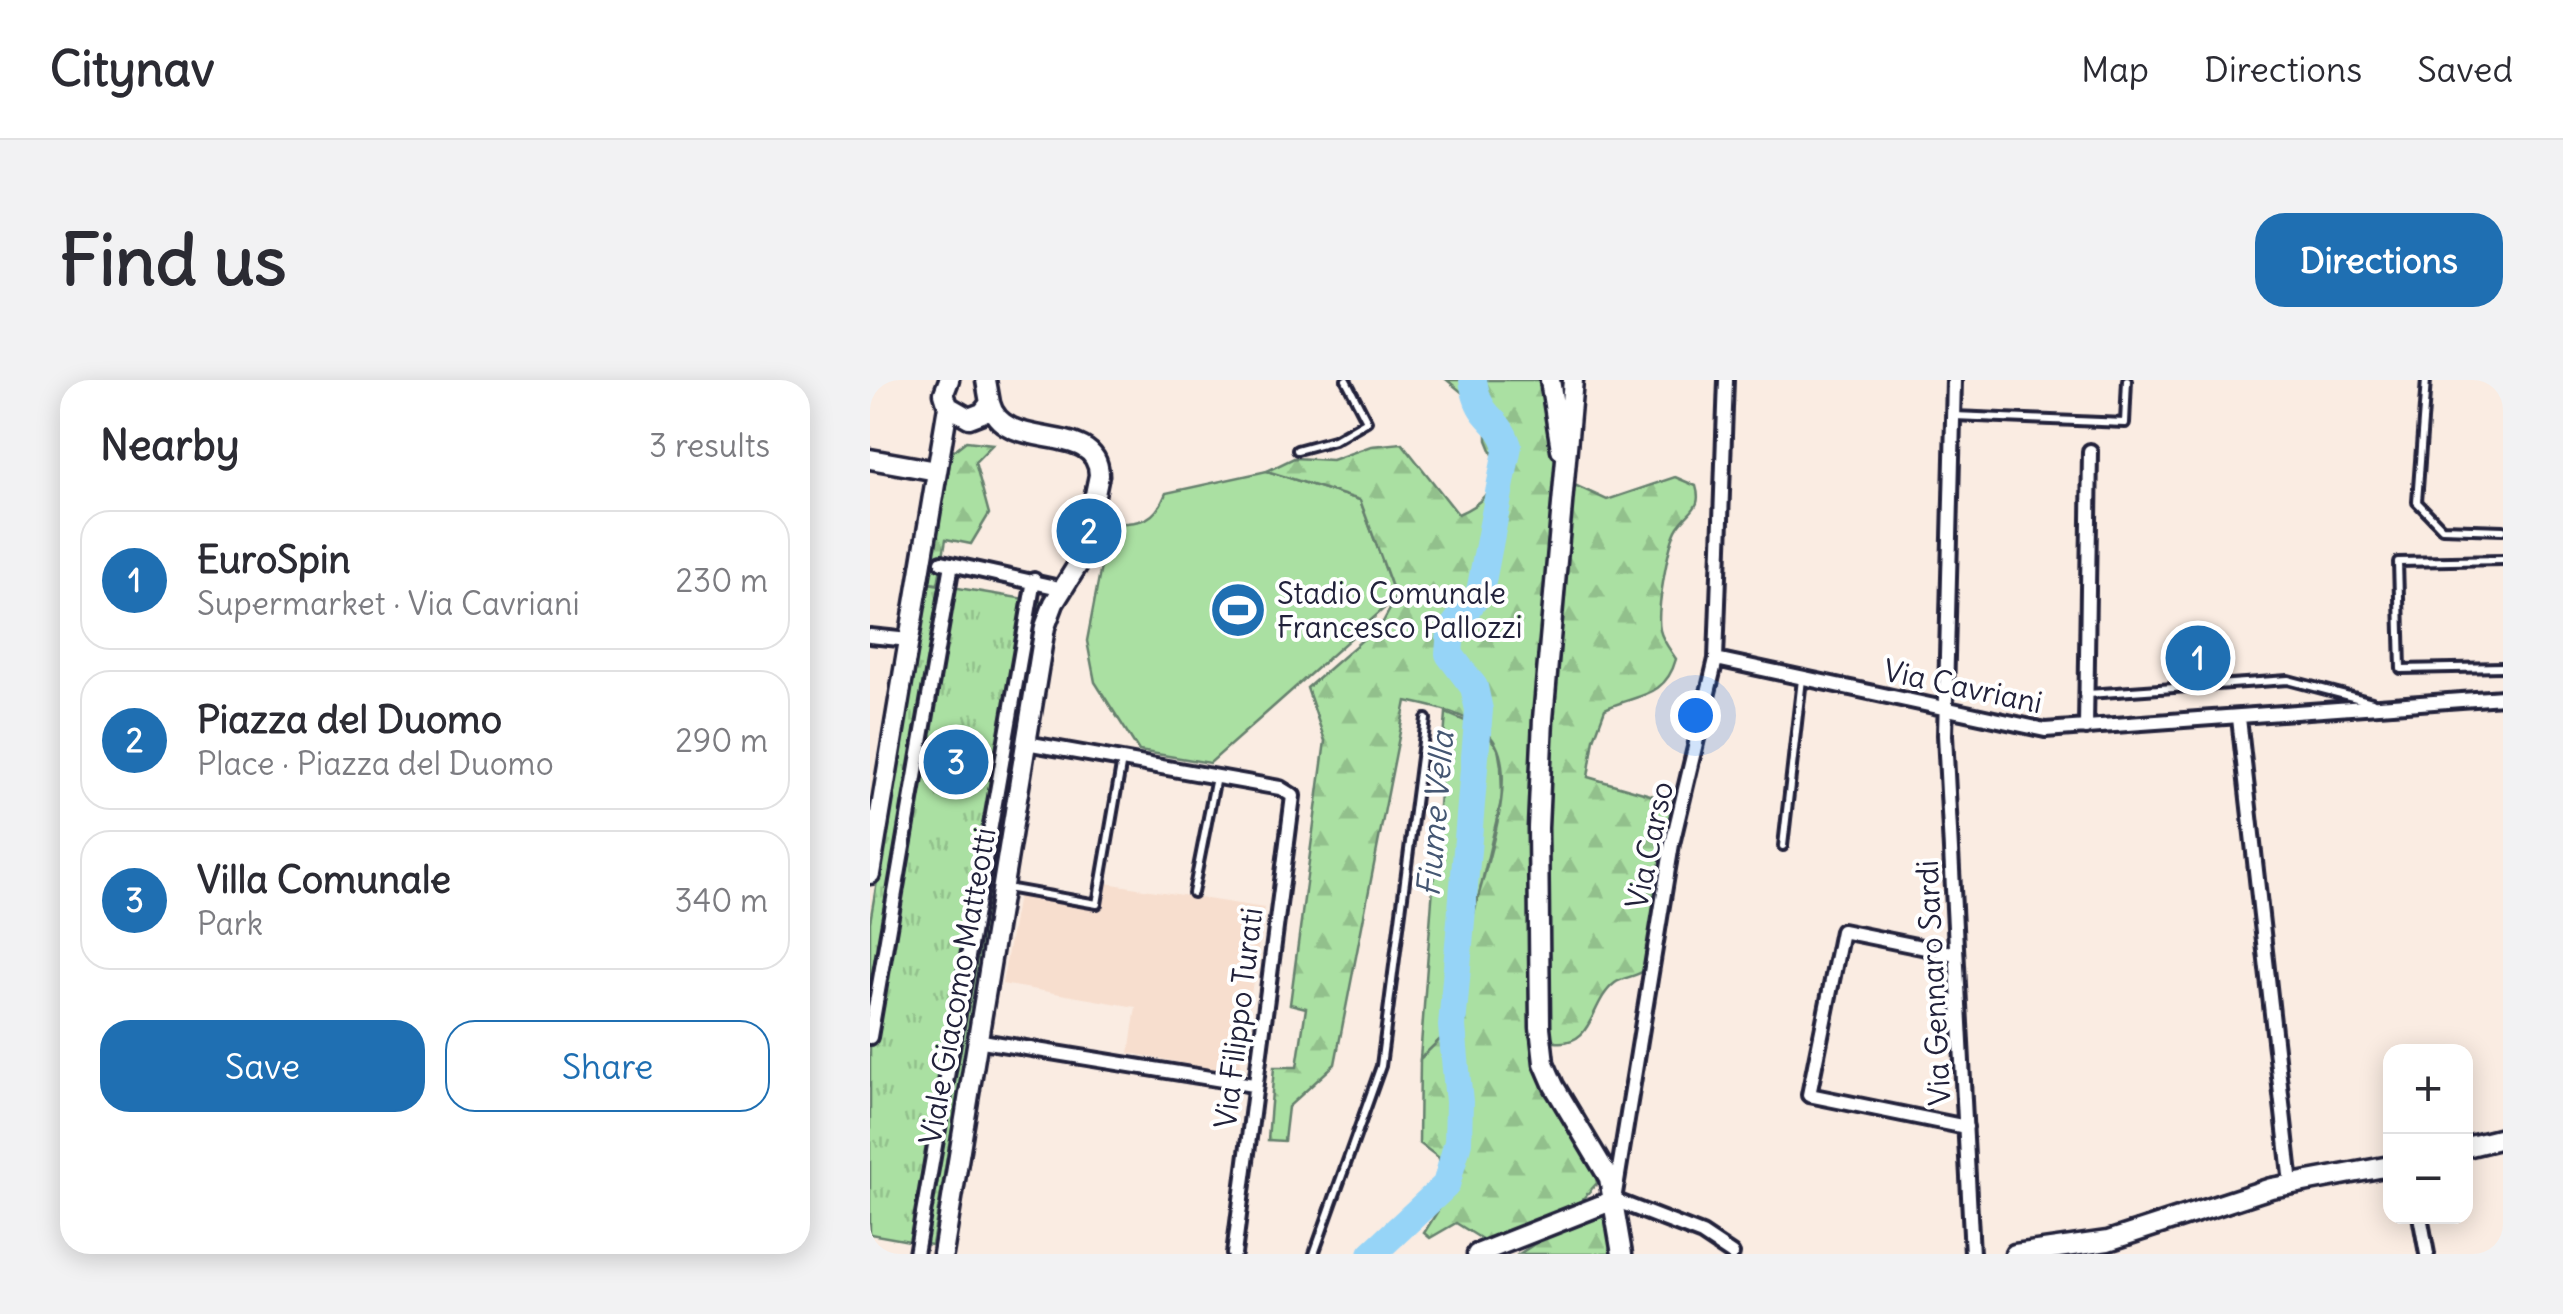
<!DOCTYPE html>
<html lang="en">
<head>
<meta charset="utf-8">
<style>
	:root { --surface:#fff; --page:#f2f2f3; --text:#2b2b33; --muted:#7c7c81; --line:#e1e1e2; --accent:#1f6fb2 }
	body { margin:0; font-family:Delius,sans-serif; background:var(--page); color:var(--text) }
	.controls { position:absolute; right:30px; bottom:30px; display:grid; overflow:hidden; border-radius:20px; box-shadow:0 5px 25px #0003 }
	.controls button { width:90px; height:90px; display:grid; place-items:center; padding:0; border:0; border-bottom:2px solid var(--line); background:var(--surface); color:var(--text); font:50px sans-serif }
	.you { position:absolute; left:825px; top:335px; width:35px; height:35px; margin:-25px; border:8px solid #fff; border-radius:50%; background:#1a73e8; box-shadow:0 0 0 15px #1a73e833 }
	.badge { display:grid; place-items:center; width:65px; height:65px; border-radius:50%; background:var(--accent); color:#fff; font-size:32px; font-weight:700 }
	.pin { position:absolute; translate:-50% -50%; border:5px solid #fff; box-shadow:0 2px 10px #0006 }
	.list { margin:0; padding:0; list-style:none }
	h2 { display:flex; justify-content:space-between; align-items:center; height:130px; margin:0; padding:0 40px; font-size:42px }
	h2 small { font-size:32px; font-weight:400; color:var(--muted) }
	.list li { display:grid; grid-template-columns:65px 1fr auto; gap:30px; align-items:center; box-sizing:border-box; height:140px; margin:0 20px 20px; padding:0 20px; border:2px solid var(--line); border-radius:30px }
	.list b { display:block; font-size:38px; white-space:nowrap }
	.list p { margin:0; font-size:32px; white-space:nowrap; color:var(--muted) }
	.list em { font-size:32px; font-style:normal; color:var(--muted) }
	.actions { display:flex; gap:20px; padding:30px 40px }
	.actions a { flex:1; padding:22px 0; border:2px solid var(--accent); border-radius:30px; text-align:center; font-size:35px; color:var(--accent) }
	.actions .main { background:var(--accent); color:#fff }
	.map { position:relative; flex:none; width:1633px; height:874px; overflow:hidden; border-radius:30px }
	header { display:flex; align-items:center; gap:60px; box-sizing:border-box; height:140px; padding:0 50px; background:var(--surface); border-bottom:2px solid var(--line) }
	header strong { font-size:48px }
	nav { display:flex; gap:55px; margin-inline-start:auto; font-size:35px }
	.intro { display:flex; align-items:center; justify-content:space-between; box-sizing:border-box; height:240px; padding:0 60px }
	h1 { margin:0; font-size:70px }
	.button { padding:25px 45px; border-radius:30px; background:var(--accent); color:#fff; font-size:35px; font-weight:700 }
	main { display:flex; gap:60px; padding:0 60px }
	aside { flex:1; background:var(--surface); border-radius:30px; box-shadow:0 5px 25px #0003 }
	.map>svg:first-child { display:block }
	.built { fill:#f7dece }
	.green { fill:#aae0a2; stroke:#66816e; stroke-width:2.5 }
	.forest { fill:url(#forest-firs); stroke:#66816e; stroke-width:2.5 }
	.park { fill:url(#park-tufts); stroke:#66816e; stroke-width:2.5 }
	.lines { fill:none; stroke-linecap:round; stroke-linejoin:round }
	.river { stroke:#96d4f7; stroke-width:28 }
	.lane-casing { stroke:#22223b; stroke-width:14 }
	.street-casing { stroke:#22223b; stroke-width:20 }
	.secondary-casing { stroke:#22223b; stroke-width:25 }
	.lane { stroke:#fff; stroke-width:6 }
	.street { stroke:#fff; stroke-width:12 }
	.secondary { stroke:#fff; stroke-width:18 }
	.labels { text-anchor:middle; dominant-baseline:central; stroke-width:8; stroke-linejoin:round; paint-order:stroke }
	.poi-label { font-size:30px; fill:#22223b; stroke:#fff; text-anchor:start }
	.street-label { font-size:30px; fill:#22223b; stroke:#fff }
	.water-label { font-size:32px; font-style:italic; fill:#455773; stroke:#fff }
</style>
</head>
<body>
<header>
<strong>Citynav</strong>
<nav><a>Map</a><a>Directions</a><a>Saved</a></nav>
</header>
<div class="intro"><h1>Find us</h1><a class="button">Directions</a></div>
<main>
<aside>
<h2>Nearby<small>3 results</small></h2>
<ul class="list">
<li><span class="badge">1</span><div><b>EuroSpin</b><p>Supermarket · Via Cavriani</p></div><em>230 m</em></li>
<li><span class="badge">2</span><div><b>Piazza del Duomo</b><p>Place · Piazza del Duomo</p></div><em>290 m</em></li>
<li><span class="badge">3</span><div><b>Villa Comunale</b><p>Park</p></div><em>340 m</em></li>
</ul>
<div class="actions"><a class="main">Save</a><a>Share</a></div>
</aside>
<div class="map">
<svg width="1633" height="874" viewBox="0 0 1633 874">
	<defs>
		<pattern id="forest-firs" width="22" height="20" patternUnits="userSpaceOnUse" patternTransform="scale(2.5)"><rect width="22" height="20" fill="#aae0a2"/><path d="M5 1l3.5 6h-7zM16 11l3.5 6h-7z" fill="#92c08c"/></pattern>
		<pattern id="park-tufts" width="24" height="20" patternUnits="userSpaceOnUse" patternTransform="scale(2.5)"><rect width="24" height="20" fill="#aae0a2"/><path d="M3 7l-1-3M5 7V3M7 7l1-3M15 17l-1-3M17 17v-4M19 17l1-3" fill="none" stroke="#92c08c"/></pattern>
	</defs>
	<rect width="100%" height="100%" fill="#faece2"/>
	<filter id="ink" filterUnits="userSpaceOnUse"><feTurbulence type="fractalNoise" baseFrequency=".01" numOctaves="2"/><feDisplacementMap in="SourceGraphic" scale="20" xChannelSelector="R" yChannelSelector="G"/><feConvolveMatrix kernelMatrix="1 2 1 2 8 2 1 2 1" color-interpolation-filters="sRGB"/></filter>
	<g filter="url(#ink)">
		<!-- built -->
		<path class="built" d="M236,503L394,528L369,694L259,673L266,627L132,604L148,516L231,530Z"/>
		<!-- green -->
		<path class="green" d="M397,91L490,120L526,218L340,383L269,371L225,302L217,261L239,144C270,142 284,144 296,113Z
			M576,333L612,348L628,368L631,386L632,417L599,557L593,637L550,679Z"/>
		<!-- forest -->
		<path class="forest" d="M577,0H675L688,104L659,654L669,697L722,777L727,803L701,832L615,861L586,843L560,858L554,853L574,821L569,778L549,763L550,679L593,637C596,608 595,580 600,552C608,504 646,413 628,369C616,337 565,327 536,321L465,684L418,727L414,761L398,760L404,687H427L436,628L420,624L455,361L437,308L513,242L526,218L490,120L397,91L424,78L462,80L501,66L532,63L588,134C614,123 619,113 628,87L617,60V33Z
			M96,61L123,64L105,82L119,134L101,164L76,159L68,204L58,203L82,72Z
			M805,97L826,106C833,129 819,130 808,147C798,162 786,233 790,250C792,260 801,271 806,279C795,319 766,314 735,329L724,359L718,397L808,423L775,590C766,597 753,597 745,603C719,623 725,666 685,662L677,648L673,434L698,102L737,120Z
			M742,830L747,874H649L693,846Z"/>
		<!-- park -->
		<path class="park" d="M58,203L173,222L62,865L0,854V542Z"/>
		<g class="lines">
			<!-- river -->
			<path class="river" d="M502,874L576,805L588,762L589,722L582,646L609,330L604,307L579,274L581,250L610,212L638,66C626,32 610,44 603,0"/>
			<!-- lane casing -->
			<g class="lane-casing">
				<path id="lane" d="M1556,0L1547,122L1572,148L1633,150
					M1084,36L1255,43L1257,0
					M427,70L464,60L497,41L476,0
					M1633,180L1528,182L1531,289L1633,287
					M1218,314L1418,300L1502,322
					M913,466L932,299
					M136,508L227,524L252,380
					M323,513L346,397
					M444,874L511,686L556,339"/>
			</g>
			<!-- street casing -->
			<g class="street-casing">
				<path id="street" d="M856,0L846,279L802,464L744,820L832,854L862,874
					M1084,0L1075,355L1102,874
					M72,182L194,209
					M0,256L39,260
					M846,279L1175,350L1633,317
					M1369,338L1421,804
					M1216,348L1220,71
					M156,363L410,408L423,416L364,874
					M1086,574L972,551L939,715L1096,747
					M0,657L82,184
					M106,660L383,705
					M1550,836L1557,874
					M46,874L164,200"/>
			</g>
			<!-- secondary casing -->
			<g class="secondary-casing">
				<path id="secondary" d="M79,0L74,13L78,26L99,38L112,33L120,23L116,0
					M680,0L691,69
					M703,0L673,339L668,448L670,647L674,683L684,706L739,798L752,874
					M0,79L67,91
					M0,494L78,26
					M1596,767L1633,758
					M73,874L175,247L184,223L212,178L229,95C228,39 133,75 120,23
					M607,874L744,820
					M1145,874L1238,861L1401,808L1520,786"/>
			</g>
			<!-- lane -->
			<use href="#lane" class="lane"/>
			<!-- street -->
			<use href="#street" class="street"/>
			<!-- secondary -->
			<use href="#secondary" class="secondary"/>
		</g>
	</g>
	<!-- icons -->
	<defs>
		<g id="stadium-disc" transform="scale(2.875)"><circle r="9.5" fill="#1f6fb2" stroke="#fff"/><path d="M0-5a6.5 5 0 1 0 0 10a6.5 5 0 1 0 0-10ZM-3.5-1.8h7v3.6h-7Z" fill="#fff"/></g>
	</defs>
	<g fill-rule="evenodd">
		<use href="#stadium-disc" x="368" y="230"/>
	</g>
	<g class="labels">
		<!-- poi labels -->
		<g class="poi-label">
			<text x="407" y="213">Stadio Comunale<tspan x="407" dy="34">Francesco Pallozzi</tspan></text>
		</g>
		<!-- street labels -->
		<g class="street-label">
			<text transform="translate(1093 306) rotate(12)">Via Cavriani</text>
			<text transform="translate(779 465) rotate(-78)">Via Carso</text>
			<text transform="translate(1063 603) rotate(-93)">Via Gennaro Sardi</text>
			<text transform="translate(87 606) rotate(-80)">Viale Giacomo Matteotti</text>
			<text transform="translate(368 638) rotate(-83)">Via Filippo Turati</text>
		</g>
		<!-- water labels -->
		<g class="water-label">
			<text transform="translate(565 434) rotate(-85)">Fiume Vella</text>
		</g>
	</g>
</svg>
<div class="controls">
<button>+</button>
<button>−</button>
</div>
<div class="you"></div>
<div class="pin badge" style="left:1328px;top:278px">1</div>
<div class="pin badge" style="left:219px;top:151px">2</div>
<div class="pin badge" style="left:86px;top:382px">3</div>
</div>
</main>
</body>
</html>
